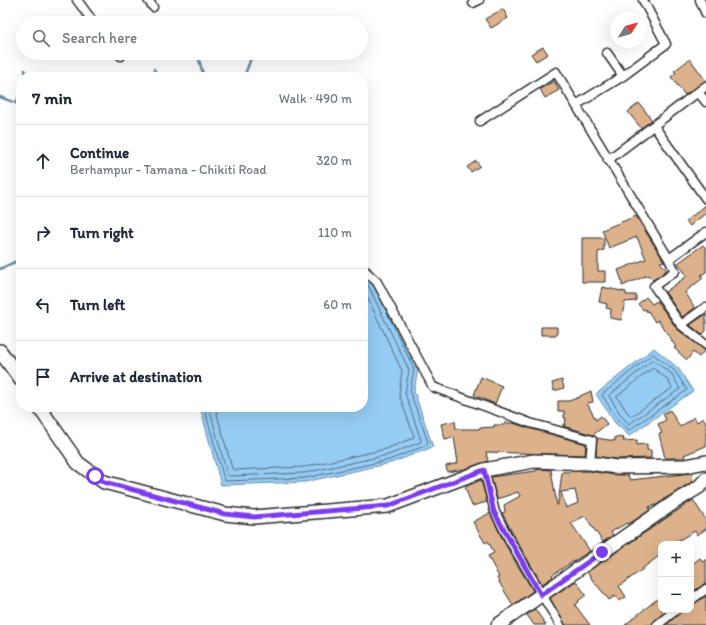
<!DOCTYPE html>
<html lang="en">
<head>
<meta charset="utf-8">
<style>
	:root { --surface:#fff; --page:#f2f2f3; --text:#1f2937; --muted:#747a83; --line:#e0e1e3 }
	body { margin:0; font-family:Itim,sans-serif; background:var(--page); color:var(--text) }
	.controls { position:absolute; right:12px; bottom:12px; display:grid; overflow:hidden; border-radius:8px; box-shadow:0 4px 16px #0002 }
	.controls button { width:36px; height:36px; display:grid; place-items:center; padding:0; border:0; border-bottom:1px solid var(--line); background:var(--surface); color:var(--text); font:20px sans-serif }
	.compass { position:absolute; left:610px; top:12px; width:36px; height:36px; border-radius:50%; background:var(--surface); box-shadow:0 4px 16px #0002; rotate:53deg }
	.stop { position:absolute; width:12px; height:12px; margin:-9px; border:3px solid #7c3aed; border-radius:50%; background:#fff }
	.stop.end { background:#7c3aed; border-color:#fff; box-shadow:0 1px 4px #0008 }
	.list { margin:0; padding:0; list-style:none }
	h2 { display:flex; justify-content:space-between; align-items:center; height:52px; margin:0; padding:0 16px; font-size:17px }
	h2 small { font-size:13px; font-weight:400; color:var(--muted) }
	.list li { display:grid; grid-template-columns:26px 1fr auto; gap:12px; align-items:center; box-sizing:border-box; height:72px; padding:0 16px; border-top:1px solid var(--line) }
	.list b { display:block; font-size:15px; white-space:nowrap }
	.list p { margin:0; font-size:13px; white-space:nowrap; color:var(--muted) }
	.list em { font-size:13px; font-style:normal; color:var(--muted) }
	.icon { flex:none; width:22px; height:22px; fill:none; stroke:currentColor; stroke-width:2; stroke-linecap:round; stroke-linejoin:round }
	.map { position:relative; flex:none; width:706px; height:625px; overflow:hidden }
	.search { position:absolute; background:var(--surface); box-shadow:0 4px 16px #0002; left:16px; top:16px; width:352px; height:44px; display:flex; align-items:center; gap:10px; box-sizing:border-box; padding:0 14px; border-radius:22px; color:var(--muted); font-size:15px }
	.panel { position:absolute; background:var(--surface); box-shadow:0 4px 16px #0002; left:16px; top:72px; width:352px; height:340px; border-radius:16px }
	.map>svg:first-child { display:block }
	.water { fill:#95ccf4; stroke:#6b8ca4 }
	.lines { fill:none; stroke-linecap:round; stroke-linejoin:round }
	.shore { stroke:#556b7b; stroke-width:1 }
	.stream { stroke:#6b8ca4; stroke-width:2.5 }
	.building { fill:#dcb28c; stroke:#2b2b2b; fill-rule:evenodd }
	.minor-casing { stroke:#2b2b2b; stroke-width:11 }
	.primary-casing { stroke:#2b2b2b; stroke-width:16 }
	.minor { stroke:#fff; stroke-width:8 }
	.primary { stroke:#fff; stroke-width:13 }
	.route { stroke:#7c3aed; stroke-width:5 }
</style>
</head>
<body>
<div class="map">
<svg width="706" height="625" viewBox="0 0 706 625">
	<rect width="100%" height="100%" fill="#fff"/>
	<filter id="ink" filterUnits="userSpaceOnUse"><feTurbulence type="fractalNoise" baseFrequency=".025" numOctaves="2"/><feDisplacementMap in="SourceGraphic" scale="8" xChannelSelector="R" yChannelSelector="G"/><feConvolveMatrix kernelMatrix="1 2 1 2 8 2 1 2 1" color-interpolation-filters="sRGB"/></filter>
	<g filter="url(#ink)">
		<!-- water -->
		<path class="water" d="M370,267L418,369L414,391L433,447L391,463L305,482L221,485L200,407H363V269Z
			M654,348L678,368L693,391L629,436L615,423L596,394Z"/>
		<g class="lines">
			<!-- shore -->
			<path class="shore" d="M653,354L675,371L687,390L629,430L618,420L602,395Z
				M653,360L672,374L680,389L629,424L622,417L609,396Z
				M653,368L667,379L672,388L632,416H630L617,397Z
				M204,407L224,479L225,481L305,478L389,460L427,445L428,442L410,392L414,369L380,298
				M209,407L227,474L229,476L304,473L388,455L421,442V440L405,393L409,370L365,279L363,278
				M215,407L232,468L233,470L304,467L386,449L413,438L414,436L399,394L402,371L363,288"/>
			<!-- stream -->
			<path class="stream" d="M283,23L287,20
				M197,53L204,77
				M154,69L158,77
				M25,70L26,77
				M244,77L253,53
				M21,92L16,103L21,109
				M0,97L16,103
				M0,269L21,259"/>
		</g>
		<!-- building -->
		<path class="building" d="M503,9L508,18L491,28L485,19Z
			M543,47L548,54L536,61L531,54Z
			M690,59L706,81L685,95L671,77L676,73L674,71Z
			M554,81L559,90L545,98L540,89Z
			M639,103L652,120L641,128L628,112Z
			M476,161L480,166L471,172L467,167Z
			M706,205V213L690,226L686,221Z
			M636,216L664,261L660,262L667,270L653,280L648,275L622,286V281L618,270L646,259L637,237L609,248L602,230Z
			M582,238H604V250L598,252V271H605V282H582Z
			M703,245L706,248V272L701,275L703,278L685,292L695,308L682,317L665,292L687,276L678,263Z
			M602,287L626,292V295H636V301L625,302L621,320L610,318L611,309L606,308L607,304L599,302Z
			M646,297L652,304L657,301L677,329L705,350L699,357L693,352L687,360L674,348L676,347L658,320L655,322L648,311L647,312L645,309L643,310L638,304Z
			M706,314V331L702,335L690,325Z
			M541,327H557V335H541Z
			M481,377L502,386L495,404L474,395Z
			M562,380L564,388L554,391L552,383Z
			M591,391L593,402L587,403L596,420L601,416L607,424L593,435L563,426V424L565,425L566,418H564V411H558V401H569L580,397V396Z
			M670,410L680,427L694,417L697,422L703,418L706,422V446L684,455L685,458H665L659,434L662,433L658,424L666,420L663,414Z
			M455,421L456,429H479V428L494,427V425H505V423H513L528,428L586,444L585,455L486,452L488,461L465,469L447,472L446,466L458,463L454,437L445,439L441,424Z
			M615,437L624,438L623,441L637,440V445L647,444V450H651V458L617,459L596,456L597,438L615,441Z
			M540,469L551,470L557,505H558L562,472L589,471L615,475H628L630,480L692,473L693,481L666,498L663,499L664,500L656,505L649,507L650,510L632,522L627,524V523L611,532L613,535L603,542L585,516L571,523L590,551L552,575L553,577L542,584L515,538L502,513L505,512L504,505L520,496L518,492L497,499L491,477L536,471V470ZM575,490L578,503L566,508L561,492Z
			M481,480L487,502L472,506L465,487Z
			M693,500L706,520V529L697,535L695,531L672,544H661V553L658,555L659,556L643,568V569L619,586L626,597L619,601L615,596L609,600L597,585H596L587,572Z
			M490,513L505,544L533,591L513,605L502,587L497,578L499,577L488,556L494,553L488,541L485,543L473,522Z
			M700,558L703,562L706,559V584L693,591L691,588V565Z
			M576,581L586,595L578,601L579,602L575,605L590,625H565L550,598Z
			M661,596V610H667L654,621L652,625H625Z
			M706,596V625H666L679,614L681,610H691V605Z
			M535,609L546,625H534L527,615Z"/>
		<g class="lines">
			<!-- minor casing -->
			<g class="minor-casing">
				<path id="minor" d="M77,0L94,23
					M148,0L153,7
					M700,0L706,14
					M473,3L479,0
					M118,53L121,56
					M607,53L623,76
					M698,92L706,102
					M576,105L623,76L666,44L643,0
					M480,121L556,72L669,259L706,232
					M654,126L706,199
					M608,160L706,86
					M669,259L675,271L654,286L681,325L706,345
					M363,269L377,282L433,387L530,423L592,440L590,463
					M681,325L706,307
					M484,470L495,512L510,541L560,625
					M691,600L706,589
					M657,625L676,610"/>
			</g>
			<!-- primary casing -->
			<g class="primary-casing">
				<path id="primary" d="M0,351L21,380
					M39,407L78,463L104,482L225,514L254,517L388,506L484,470L534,461L590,463L616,467L686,466L706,462
					M498,625L676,501L699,487L706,479"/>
			</g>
			<!-- minor -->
			<use href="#minor" class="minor"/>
			<!-- primary -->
			<use href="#primary" class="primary"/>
		</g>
	</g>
	<g class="lines" filter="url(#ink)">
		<!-- route -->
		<path class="route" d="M95,476L104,482L225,514L254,517L388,506L484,470L494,512L541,595L602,552"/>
	</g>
</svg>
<div class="controls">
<button>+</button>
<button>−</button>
</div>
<svg class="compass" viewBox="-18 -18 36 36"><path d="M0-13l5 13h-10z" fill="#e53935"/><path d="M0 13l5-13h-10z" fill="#747a83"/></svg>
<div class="stop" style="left:95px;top:476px"></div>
<div class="stop end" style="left:602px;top:552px"></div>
<div class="search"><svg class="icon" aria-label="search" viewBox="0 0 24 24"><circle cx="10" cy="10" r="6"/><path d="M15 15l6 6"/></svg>Search here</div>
<section class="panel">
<h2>7 min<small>Walk · 490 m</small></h2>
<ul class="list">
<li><svg class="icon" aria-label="ahead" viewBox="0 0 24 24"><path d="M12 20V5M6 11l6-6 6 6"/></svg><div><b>Continue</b><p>Berhampur - Tamana - Chikiti Road</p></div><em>320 m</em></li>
<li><svg class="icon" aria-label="right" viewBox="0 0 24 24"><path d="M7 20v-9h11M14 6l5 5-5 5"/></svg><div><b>Turn right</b></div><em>110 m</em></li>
<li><svg class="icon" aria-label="left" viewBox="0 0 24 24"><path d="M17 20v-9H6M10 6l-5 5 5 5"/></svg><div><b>Turn left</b></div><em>60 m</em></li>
<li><svg class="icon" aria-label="arrive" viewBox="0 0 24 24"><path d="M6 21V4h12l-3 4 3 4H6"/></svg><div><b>Arrive at destination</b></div></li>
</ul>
</section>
</div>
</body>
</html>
